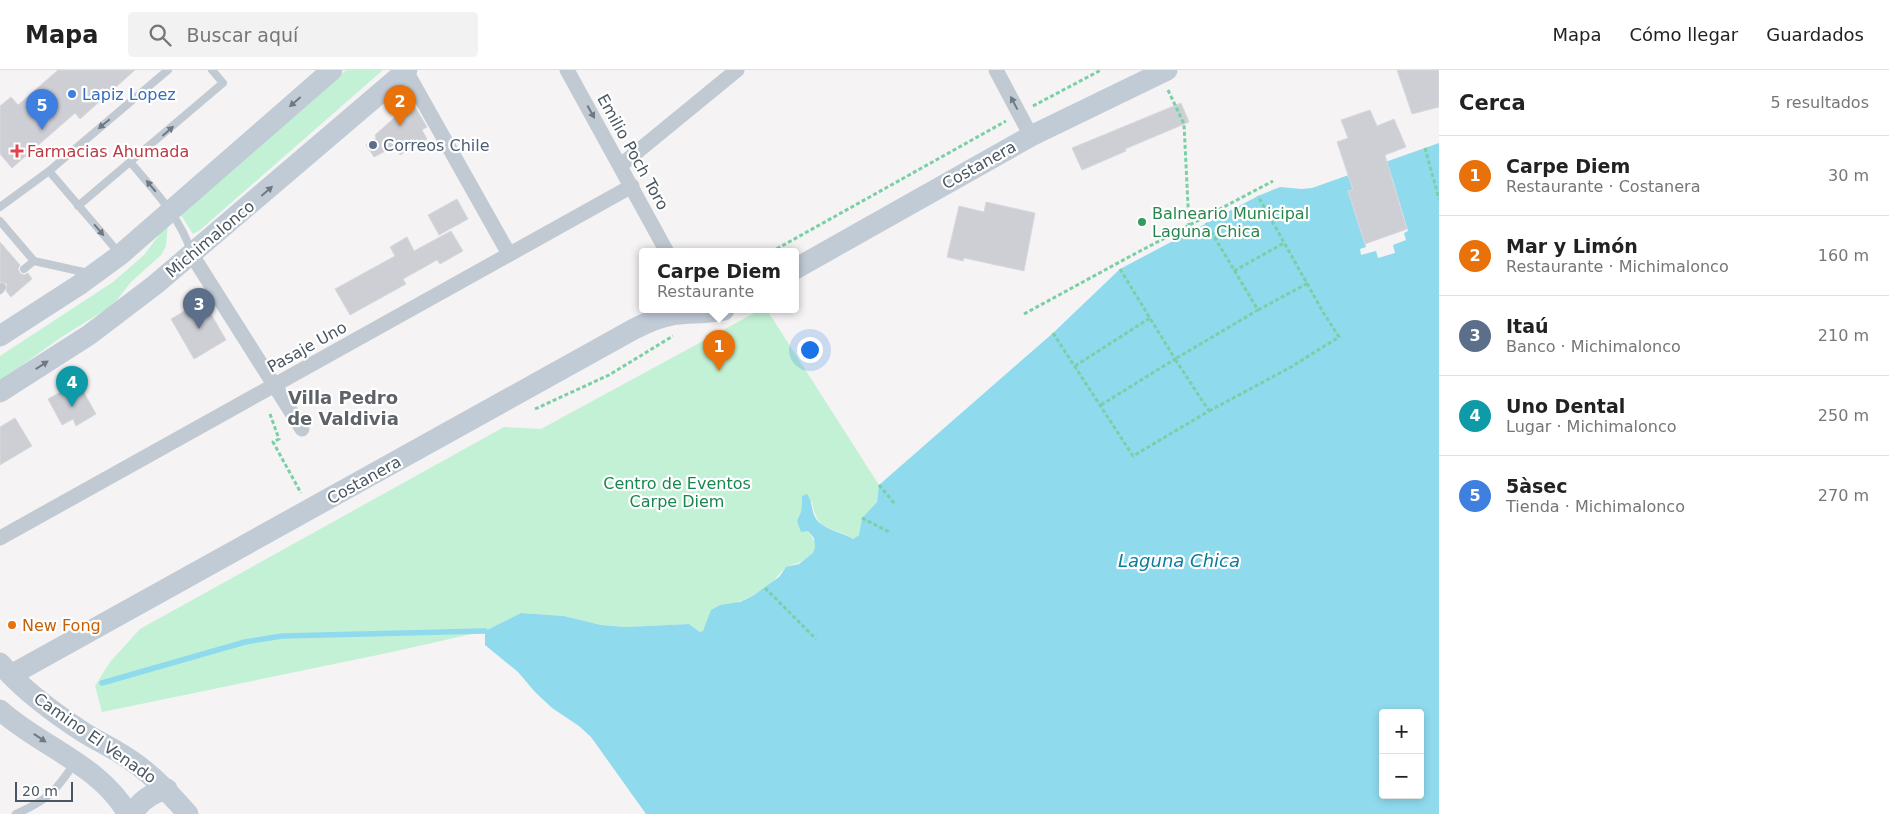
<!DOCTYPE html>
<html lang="es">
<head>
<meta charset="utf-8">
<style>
	:root { --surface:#fff; --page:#f2f2f2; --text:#222; --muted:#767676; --line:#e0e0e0; --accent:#db2777 }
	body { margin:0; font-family:"DejaVu Sans",sans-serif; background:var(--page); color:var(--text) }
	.controls { position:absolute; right:15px; bottom:15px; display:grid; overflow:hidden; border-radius:5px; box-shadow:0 2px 8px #0003 }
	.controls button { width:45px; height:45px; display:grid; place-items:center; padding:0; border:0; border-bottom:1px solid var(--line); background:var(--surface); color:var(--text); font:25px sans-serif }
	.scale { position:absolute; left:15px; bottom:12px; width:58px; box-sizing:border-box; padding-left:5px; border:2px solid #4a5661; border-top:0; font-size:14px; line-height:18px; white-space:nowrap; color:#4a5661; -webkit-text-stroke:4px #fff; paint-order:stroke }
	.you { position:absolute; left:809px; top:279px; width:18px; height:18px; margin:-12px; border:4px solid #fff; border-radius:50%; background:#1a73e8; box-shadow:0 0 0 8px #1a73e833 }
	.badge { display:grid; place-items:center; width:32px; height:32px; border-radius:50%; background:var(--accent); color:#fff; font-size:16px; font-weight:700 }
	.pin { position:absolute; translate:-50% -41px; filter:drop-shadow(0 1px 2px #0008) }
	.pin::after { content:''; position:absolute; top:26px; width:18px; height:15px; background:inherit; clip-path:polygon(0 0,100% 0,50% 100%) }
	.popup { position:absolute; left:639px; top:178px; width:160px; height:65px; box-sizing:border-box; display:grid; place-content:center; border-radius:5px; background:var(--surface); filter:drop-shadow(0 1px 4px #0005); font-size:16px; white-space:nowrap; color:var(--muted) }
	.popup b { font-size:19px; color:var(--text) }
	.popup::after { content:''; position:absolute; left:50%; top:100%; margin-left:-10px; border:10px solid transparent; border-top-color:var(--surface) }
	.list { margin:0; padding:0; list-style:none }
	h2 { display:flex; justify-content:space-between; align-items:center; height:65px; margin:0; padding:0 20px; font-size:21px }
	h2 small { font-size:16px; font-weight:400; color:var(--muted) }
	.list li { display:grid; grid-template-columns:32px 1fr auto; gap:15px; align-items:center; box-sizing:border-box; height:80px; padding:0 20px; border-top:1px solid var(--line) }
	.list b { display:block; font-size:19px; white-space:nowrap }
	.list p { margin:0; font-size:16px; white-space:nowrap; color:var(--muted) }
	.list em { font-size:16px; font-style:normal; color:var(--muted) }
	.icon { flex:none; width:28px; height:28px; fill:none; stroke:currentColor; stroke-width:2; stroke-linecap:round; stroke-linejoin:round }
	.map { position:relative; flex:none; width:1439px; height:744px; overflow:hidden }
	header { display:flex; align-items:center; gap:30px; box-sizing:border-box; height:70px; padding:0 25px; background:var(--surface); border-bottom:1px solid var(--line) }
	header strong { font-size:24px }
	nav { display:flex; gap:28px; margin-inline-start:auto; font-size:18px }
	.search { width:350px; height:45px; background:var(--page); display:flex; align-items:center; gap:12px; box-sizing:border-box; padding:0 18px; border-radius:5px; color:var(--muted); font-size:19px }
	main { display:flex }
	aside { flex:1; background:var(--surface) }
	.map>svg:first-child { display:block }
	.green { fill:#c3f1d5 }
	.water { fill:#90daee; fill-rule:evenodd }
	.pier { fill:#f5f3f3 }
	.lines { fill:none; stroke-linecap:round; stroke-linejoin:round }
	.stream { stroke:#90daee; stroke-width:5.5 }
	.building { fill:#cdcfd5; stroke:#d7d9de }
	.path { stroke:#7ad0a6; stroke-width:3; stroke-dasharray:4 2.5; stroke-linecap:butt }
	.lane { stroke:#c1cad2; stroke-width:8 }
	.street { stroke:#c1cad2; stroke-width:15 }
	.secondary { stroke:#c1cbd6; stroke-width:21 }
	.oneway { fill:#6e7984 }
	.oneway2 { fill:#6e7983 }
	.shop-dot { fill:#3f7fe0; stroke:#fff; stroke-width:2 }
	.service-dot { fill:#5c6f8a; stroke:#fff; stroke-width:2 }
	.health-dot { fill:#e0444e; stroke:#fff; stroke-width:2 }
	.leisure-dot { fill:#2e9e5b; stroke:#fff; stroke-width:2 }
	.food-dot { fill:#e8710a; stroke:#fff; stroke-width:2 }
	.labels { text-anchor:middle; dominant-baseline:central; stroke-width:4.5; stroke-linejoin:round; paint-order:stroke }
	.shop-label { font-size:16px; fill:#366cbe; stroke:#fff; text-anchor:start }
	.service-label { font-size:16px; fill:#4e5e75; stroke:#fff; text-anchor:start }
	.health-label { font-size:16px; fill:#be3a42; stroke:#fff; text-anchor:start }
	.street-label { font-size:16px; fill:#4a5661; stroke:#fff }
	.leisure-label { font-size:16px; fill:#27864d; stroke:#fff; text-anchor:start }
	.park-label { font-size:16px; fill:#17864f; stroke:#fff }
	.food-label { font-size:16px; fill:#c56008; stroke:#fff; text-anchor:start }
	.neighbourhood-label { font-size:18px; font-weight:bold; fill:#5f6368; stroke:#fff }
	.water-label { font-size:18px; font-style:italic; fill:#0c7c9b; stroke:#fff }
</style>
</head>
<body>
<header>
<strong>Mapa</strong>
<div class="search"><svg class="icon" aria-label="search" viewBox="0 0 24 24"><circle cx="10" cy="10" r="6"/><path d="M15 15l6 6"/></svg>Buscar aquí</div>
<nav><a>Mapa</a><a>Cómo llegar</a><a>Guardados</a></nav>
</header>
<main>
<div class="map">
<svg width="1439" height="744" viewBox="0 0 1439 744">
	<rect width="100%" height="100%" fill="#f5f3f3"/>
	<!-- green -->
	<path class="green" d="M346,0H383L200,160L193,164L179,142Z
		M168,153L166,176L161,185L131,212L113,235L60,268L0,311V286L113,212L144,185Z
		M760,240H767L879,415L877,432L862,448L859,465L853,469C829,454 818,464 812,432L801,431C801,441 803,452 808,461C811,467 816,470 815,478C812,490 796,493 787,497C781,500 775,511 768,516C747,532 715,536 703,561L700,562L689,554L625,557L601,555L564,546L521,543L485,561L392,582L102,642L95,616L110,592L140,559L504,357L541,359Z"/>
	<!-- water -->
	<path class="water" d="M1439,73V744H646L591,667L579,656L552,638L535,622L518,602L485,575V561L521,543L564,546L601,555L625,557L689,554L700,562L703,561L711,540L720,535L740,532L754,525L779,507L786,497L799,494L813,483L815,477L814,468L808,461L801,462L797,451L801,442L802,426L807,424C813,433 811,439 815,447C821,459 842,462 853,469L859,465L862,448L877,432L879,415L1053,263L1120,199L1258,126L1280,117L1302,119L1312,118ZM1383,643H1420V725H1383Z"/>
	<!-- pier -->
	<path class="pier" d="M1392,107L1408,161L1404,163L1406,170L1393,175L1395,183L1378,188L1376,181L1361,185L1360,179L1366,177L1348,121Z"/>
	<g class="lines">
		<!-- stream -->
		<path class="stream" d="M102,613L245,572L282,566L485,561"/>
	</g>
	<!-- building -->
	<path class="building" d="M58,0H135L80,49L75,43L12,98L0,84V36L11,27L18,35Z
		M1397,0H1439V37L1412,44Z
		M412,32L427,57L422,60L427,69L400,85L395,76L374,87L366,75L376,68L375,65Z
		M1181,33L1189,52L1125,79L1126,81L1082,100L1072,78Z
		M1370,40L1377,56L1394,49L1406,77L1385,85L1407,159L1365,174L1348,121L1353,120L1337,72L1348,68L1341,50Z
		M457,129L468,149L439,165L428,145Z
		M986,132L1035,143L1024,201L964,188L963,191L947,187L959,136L984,142Z
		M451,161L463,181L440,194L437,190L403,209L406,214L350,245L335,219L395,186L390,177L407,167L414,181Z
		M0,172L20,195L18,199L20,203L24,205L28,203L32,209L11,227L6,221L7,214L0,212Z
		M203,230L226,270L194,289L171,249Z
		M78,312L96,344L76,356L73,349L62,355L48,329Z
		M15,348L32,376L0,395V357Z"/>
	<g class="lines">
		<!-- path -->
		<path class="path" d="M1168,20L1184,54L1189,155
			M1033,36L1101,0
			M1425,78L1439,129
			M771,182L1006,51
			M1234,201L1284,173
			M1258,240L1308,213
			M1024,244L1127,188L1273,111
			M1053,263L1133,386L1209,341L1175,289L1258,240L1206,153
			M1075,296L1150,248
			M1101,335L1175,289L1120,199
			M535,339L609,305L673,266
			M1209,341L1291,297L1339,267L1323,242L1258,126
			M270,344L279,369L273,372L301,423
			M879,415L895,434
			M862,448L891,463
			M765,518L816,569"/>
		<!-- lane -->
		<path class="lane" d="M131,93C154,120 179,146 191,181
			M49,101L119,183
			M78,136L223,13L212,0
			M0,137L49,101L168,0
			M0,151L34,191L88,203
			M24,199L34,191
			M0,220L2,217
			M16,744C49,729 54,723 74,694"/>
		<!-- street -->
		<path class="street" d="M567,0L667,182
			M996,0L1031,66
			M406,1L509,184
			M621,95L737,0
			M192,185L302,359
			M0,468L632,116"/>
		<!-- secondary -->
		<path class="secondary" d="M795,199L1031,66L1167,0
			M0,266L79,215L120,185L332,0
			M0,322L89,265L156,214L407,0
			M0,593C22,620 54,643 83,662C99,672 117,680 132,691C154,706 171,725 188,744
			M11,605L634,259C646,253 658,247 672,245C689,242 707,244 724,240
			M0,640C41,677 99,694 128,744
			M133,744C140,730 152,723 167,719"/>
	</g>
	<!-- one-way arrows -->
	<defs><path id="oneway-solid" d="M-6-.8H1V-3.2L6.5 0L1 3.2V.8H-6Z" transform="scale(1.25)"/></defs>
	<g class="oneway">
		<use href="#oneway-solid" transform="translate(295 32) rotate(139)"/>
		<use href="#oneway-solid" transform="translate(267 121) rotate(-41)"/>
		<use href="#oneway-solid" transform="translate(42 295) rotate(-33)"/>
		<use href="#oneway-solid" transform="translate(40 668) rotate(34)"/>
	</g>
	<g class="oneway2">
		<use href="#oneway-solid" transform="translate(1014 33) rotate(-118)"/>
		<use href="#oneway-solid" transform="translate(591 42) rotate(61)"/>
		<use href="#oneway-solid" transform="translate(104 54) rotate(140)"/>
		<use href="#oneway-solid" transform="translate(168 61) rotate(-41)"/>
		<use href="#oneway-solid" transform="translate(151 116) rotate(-130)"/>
		<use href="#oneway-solid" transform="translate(99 160) rotate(49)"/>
	</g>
	<!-- markers -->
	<circle class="shop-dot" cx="72" cy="24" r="5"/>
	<circle class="service-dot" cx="373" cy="75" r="5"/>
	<path class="health-dot" d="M14.5 73.5h5v5h5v5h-5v5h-5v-5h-5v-5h5z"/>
	<circle class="leisure-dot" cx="1142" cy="152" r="5"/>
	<circle class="food-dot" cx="12" cy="555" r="5"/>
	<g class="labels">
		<!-- shop labels -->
		<g class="shop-label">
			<text x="82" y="24">Lapiz Lopez</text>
		</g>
		<!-- service labels -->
		<g class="service-label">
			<text x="383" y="75">Correos Chile</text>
		</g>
		<!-- health labels -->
		<g class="health-label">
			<text x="27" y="81">Farmacias Ahumada</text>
		</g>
		<!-- street labels -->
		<g class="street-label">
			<text transform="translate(633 82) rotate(61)">Emilio Poch Toro</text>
			<text transform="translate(979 95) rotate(-29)">Costanera</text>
			<text transform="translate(210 169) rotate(-40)">Michimalonco</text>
			<text transform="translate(307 277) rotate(-29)">Pasaje Uno</text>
			<text transform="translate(364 410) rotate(-29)">Costanera</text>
			<text transform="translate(95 668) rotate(35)">Camino El Venado</text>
		</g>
		<!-- leisure labels -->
		<g class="leisure-label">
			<text x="1152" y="143">Balneario Municipal<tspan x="1152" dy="18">Laguna Chica</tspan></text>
		</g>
		<!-- park labels -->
		<g class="park-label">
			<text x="677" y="413">Centro de Eventos<tspan x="677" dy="18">Carpe Diem</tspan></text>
		</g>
		<!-- food labels -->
		<g class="food-label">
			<text x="22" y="555">New Fong</text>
		</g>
		<!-- neighbourhood labels -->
		<g class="neighbourhood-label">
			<text x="343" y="327">Villa Pedro<tspan x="343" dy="21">de Valdivia</tspan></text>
		</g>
		<!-- water labels -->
		<g class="water-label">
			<text x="1179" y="490">Laguna Chica</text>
		</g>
	</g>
</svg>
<div class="controls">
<button>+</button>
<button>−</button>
</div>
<div class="scale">20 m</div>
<div class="you"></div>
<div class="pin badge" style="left:719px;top:301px;background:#e8710a">1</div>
<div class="popup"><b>Carpe Diem</b>Restaurante</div>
<div class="pin badge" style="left:400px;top:56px;background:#e8710a">2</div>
<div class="pin badge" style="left:199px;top:259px;background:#5c6f8a">3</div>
<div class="pin badge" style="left:72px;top:337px;background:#0f9aa8">4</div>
<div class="pin badge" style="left:42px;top:60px;background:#3f7fe0">5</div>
</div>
<aside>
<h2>Cerca<small>5 resultados</small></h2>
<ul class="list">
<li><span class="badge" style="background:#e8710a">1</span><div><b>Carpe Diem</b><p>Restaurante · Costanera</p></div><em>30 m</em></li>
<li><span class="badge" style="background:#e8710a">2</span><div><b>Mar y Limón</b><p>Restaurante · Michimalonco</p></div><em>160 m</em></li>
<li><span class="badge" style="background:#5c6f8a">3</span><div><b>Itaú</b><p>Banco · Michimalonco</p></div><em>210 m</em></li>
<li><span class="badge" style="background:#0f9aa8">4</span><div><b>Uno Dental</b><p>Lugar · Michimalonco</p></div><em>250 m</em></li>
<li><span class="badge" style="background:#3f7fe0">5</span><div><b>5àsec</b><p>Tienda · Michimalonco</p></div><em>270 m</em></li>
</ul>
</aside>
</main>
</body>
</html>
